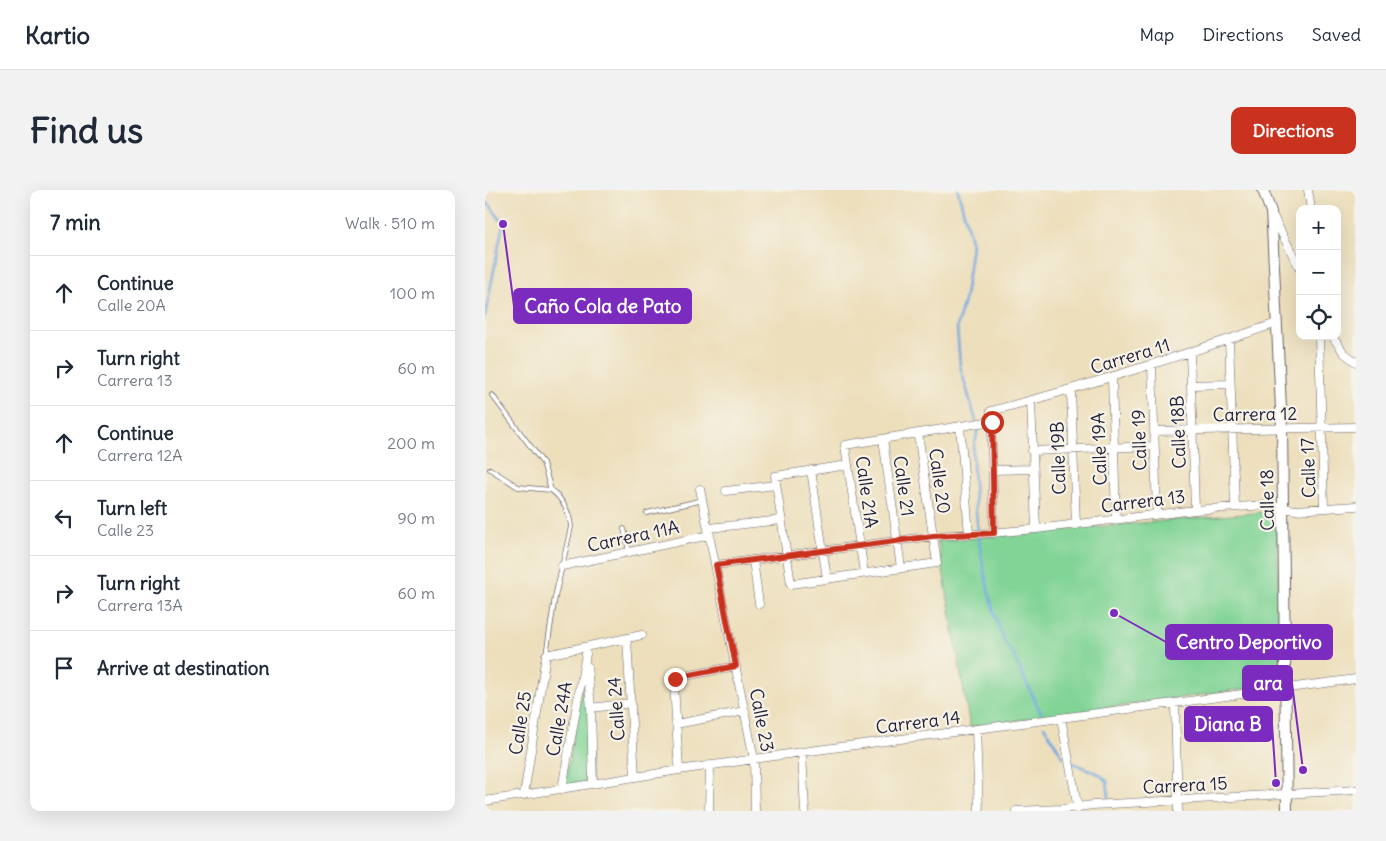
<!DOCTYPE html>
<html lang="en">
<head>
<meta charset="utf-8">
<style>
	:root { --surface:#fff; --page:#f2f2f3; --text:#1f2937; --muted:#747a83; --line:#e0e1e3; --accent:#c8321e }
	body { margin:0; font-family:Delius,sans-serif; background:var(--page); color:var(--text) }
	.controls { position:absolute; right:15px; top:15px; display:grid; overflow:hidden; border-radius:10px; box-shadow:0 5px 20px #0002 }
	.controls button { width:45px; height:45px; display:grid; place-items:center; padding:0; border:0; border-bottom:1px solid var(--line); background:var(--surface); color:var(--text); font:25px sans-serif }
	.stop { position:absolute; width:15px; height:15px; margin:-11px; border:4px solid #c8321e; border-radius:50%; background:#fff }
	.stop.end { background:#c8321e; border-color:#fff; box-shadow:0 1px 5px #0008 }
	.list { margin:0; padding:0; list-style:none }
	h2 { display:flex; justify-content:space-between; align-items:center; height:65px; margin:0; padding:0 20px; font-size:21px }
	h2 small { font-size:16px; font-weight:400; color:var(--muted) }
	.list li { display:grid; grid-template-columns:32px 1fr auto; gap:15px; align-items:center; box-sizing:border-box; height:75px; padding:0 20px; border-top:1px solid var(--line) }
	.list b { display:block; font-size:19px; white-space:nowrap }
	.list p { margin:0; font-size:16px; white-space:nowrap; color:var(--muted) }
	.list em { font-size:16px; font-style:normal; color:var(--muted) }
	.icon { flex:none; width:28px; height:28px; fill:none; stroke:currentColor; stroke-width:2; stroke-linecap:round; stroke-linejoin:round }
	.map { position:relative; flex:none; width:871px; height:621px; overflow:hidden; border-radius:10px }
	header { display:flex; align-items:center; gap:30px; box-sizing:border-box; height:70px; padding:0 25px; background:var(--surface); border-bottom:1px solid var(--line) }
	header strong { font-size:24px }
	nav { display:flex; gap:28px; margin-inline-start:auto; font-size:18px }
	.intro { display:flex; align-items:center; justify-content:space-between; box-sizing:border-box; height:120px; padding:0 30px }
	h1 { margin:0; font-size:35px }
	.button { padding:12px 22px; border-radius:10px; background:var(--accent); color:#fff; font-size:18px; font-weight:700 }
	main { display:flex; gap:30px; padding:0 30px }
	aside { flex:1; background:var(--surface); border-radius:10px; box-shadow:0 5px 20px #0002 }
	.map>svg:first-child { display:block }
	.green { fill:#81d496; stroke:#527b68 }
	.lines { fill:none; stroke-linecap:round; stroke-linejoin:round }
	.stream { stroke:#71a7df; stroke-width:2.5 }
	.lane-casing { stroke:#696468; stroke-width:5.5 }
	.street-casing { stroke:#696468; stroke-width:9 }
	.secondary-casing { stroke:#696468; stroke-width:12 }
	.lane { stroke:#fff; stroke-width:4 }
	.street { stroke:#fff; stroke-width:8 }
	.secondary { stroke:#fff; stroke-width:10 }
	.route { stroke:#c8321e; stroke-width:6 }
	.labels { text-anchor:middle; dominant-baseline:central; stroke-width:4.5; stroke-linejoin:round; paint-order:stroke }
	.street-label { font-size:18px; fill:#22223b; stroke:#f7f3e8 }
	.leader { fill:none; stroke:#7b2cbf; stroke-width:2 }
	.callout-dot { fill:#7b2cbf; stroke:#f7f3e8; stroke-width:2 }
	.callout { fill:#7b2cbf; stroke:#7b2cbf; stroke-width:2 }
	.callout-label { font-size:19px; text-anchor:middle; font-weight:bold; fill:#fff }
</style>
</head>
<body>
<header>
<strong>Kartio</strong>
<nav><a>Map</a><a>Directions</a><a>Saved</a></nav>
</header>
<div class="intro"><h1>Find us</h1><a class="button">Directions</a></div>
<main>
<aside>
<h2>7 min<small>Walk · 510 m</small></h2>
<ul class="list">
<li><svg class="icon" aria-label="ahead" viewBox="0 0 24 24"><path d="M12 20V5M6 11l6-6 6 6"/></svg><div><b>Continue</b><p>Calle 20A</p></div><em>100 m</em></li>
<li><svg class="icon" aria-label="right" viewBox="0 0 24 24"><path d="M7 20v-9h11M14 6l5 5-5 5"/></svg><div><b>Turn right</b><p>Carrera 13</p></div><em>60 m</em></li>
<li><svg class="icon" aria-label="ahead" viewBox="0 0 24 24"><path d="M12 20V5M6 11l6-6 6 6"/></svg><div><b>Continue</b><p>Carrera 12A</p></div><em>200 m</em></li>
<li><svg class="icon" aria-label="left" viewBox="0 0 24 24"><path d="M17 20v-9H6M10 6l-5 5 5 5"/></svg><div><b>Turn left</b><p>Calle 23</p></div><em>90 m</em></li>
<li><svg class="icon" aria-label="right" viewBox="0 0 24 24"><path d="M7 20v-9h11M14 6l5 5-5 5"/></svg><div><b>Turn right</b><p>Carrera 13A</p></div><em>60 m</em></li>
<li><svg class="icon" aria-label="arrive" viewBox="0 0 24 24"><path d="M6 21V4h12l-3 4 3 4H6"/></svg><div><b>Arrive at destination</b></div></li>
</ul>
</aside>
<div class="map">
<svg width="871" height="621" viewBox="0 0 871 621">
	<rect width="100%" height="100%" fill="#f7f3e8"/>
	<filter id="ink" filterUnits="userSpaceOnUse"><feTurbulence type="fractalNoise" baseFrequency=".02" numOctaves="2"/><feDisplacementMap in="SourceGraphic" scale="10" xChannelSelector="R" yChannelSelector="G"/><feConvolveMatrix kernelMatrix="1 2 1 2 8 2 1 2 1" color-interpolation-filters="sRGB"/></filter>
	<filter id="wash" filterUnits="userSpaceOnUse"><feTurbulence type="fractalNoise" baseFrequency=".0096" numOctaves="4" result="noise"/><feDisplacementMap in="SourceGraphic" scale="20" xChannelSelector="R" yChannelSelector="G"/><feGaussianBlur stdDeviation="1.12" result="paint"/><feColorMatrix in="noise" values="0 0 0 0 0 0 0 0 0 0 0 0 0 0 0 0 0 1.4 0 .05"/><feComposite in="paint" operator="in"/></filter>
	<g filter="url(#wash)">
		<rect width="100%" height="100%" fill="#eddfbc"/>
		<!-- green -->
		<path class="green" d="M792,321L795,494L485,537L453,351Z
			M98,491H102L107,592L80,595Z"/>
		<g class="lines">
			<!-- stream -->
			<path class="stream" d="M473,0L487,55L480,107L472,137L475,176L491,231
				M0,13L5,15L18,34L0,126
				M492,237C494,246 487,256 488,266C489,321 495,376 511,429C515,441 518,453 527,463L556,523
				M559,536L578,567
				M586,572L614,584L622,591L624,608"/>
		</g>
	</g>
	<g filter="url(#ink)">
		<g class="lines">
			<!-- lane casing -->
			<g class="lane-casing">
				<path id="lane" d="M7,205L58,273L66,300
					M5,279L33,297L66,300C77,308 85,323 86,337L70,407L61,465
					M162,323L218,310
					M139,339L144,361"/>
			</g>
			<!-- street casing -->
			<g class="street-casing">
				<path id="street" d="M823,0L826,19
					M788,26L815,79
					M834,146L839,318
					M847,146L859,163L871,172
					M744,149L750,317
					M705,162L710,320
					M667,175L672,324
					M627,187L631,330
					M706,195L745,194
					M586,200L591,335
					M546,211L551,339
					M475,236L484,344
					M669,241L871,237
					M398,249L416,378
					M547,261L669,256
					M363,275L290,286L306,394L452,373L433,243
					M326,280L342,389
					M507,280L548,279
					M215,299L269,569L270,621
					M241,301L291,295
					M224,338L296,330
					M509,343L506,221C603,196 697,165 792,133
					M268,370L274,414
					M231,375L448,346L506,343L551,339L710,320L781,315L811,320L871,316
					M77,376L225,345
					M379,383L360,255L507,231
					M142,449L150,587
					M102,476L106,518L108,594
					M690,514L693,621
					M106,518L146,513
					M576,528L593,619
					M191,534L260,521
					M491,539L494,621
					M317,562L320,621
					M194,580L189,494L190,489L195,487L251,476
					M77,599L101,464
					M39,605L61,465L157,445
					M0,611L194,580L317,562L871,489
					M224,621L225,575
					M531,621L576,619L608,615L871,600"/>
			</g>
			<!-- secondary casing -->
			<g class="secondary-casing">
				<path id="secondary" d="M778,0L786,22L787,37L797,238L802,621"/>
			</g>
			<!-- lane -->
			<use href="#lane" class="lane"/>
			<!-- street -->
			<use href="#street" class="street"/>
			<!-- secondary -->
			<use href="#secondary" class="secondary"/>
		</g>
	</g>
	<g class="lines" filter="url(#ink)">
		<!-- route -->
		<path class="route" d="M190,489L195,487L251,476L231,375L448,346L509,343L507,232"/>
	</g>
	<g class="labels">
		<!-- street labels -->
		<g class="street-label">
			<text transform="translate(645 166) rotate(-17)">Carrera 11</text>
			<text transform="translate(770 224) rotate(-1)">Carrera 12</text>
			<text transform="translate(693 242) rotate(-92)">Calle 18B</text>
			<text transform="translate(654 250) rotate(-92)">Calle 19</text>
			<text transform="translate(614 259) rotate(-92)">Calle 19A</text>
			<text transform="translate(573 268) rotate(-92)">Calle 19B</text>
			<text transform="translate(823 278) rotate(-92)">Calle 17</text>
			<text transform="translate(455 291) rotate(82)">Calle 20</text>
			<text transform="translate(419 296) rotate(82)">Calle 21</text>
			<text transform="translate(382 302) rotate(82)">Calle 21A</text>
			<text transform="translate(782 310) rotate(-91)">Calle 18</text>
			<text transform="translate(658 311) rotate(-7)">Carrera 13</text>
			<text transform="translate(148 346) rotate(-12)">Carrera 11A</text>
			<text transform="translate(131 519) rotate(-94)">Calle 24</text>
			<text transform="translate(74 529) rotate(-80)">Calle 24A</text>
			<text transform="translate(277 530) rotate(79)">Calle 23</text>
			<text transform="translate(433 532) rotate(-7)">Carrera 14</text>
			<text transform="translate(35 533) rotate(-81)">Calle 25</text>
			<text transform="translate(700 595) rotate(-3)">Carrera 15</text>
		</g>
	</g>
	<!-- callouts -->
	<path class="leader" d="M18 34L29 116M629 423L681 452M818 580L807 493M791 593L787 534"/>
	<g class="callout-dot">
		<circle cx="18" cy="34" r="5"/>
		<circle cx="629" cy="423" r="5"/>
		<circle cx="818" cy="580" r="5"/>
		<circle cx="791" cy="593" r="5"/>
	</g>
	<g class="callout">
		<rect x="29" y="99" width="177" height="34" rx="5"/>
		<rect x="681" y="435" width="166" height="34" rx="5"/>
		<rect x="758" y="476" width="49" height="34" rx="5"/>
		<rect x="700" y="517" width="87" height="34" rx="5"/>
	</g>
	<g class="callout-label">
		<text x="118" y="123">Caño Cola de Pato</text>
		<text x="764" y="459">Centro Deportivo</text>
		<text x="783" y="500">ara</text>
		<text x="743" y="541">Diana B</text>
	</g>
</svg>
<div class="controls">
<button>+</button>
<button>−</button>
<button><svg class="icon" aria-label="locate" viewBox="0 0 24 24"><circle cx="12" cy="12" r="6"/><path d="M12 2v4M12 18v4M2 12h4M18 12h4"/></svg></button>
</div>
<div class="stop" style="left:507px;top:232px"></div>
<div class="stop end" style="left:190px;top:489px"></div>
</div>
</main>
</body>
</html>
